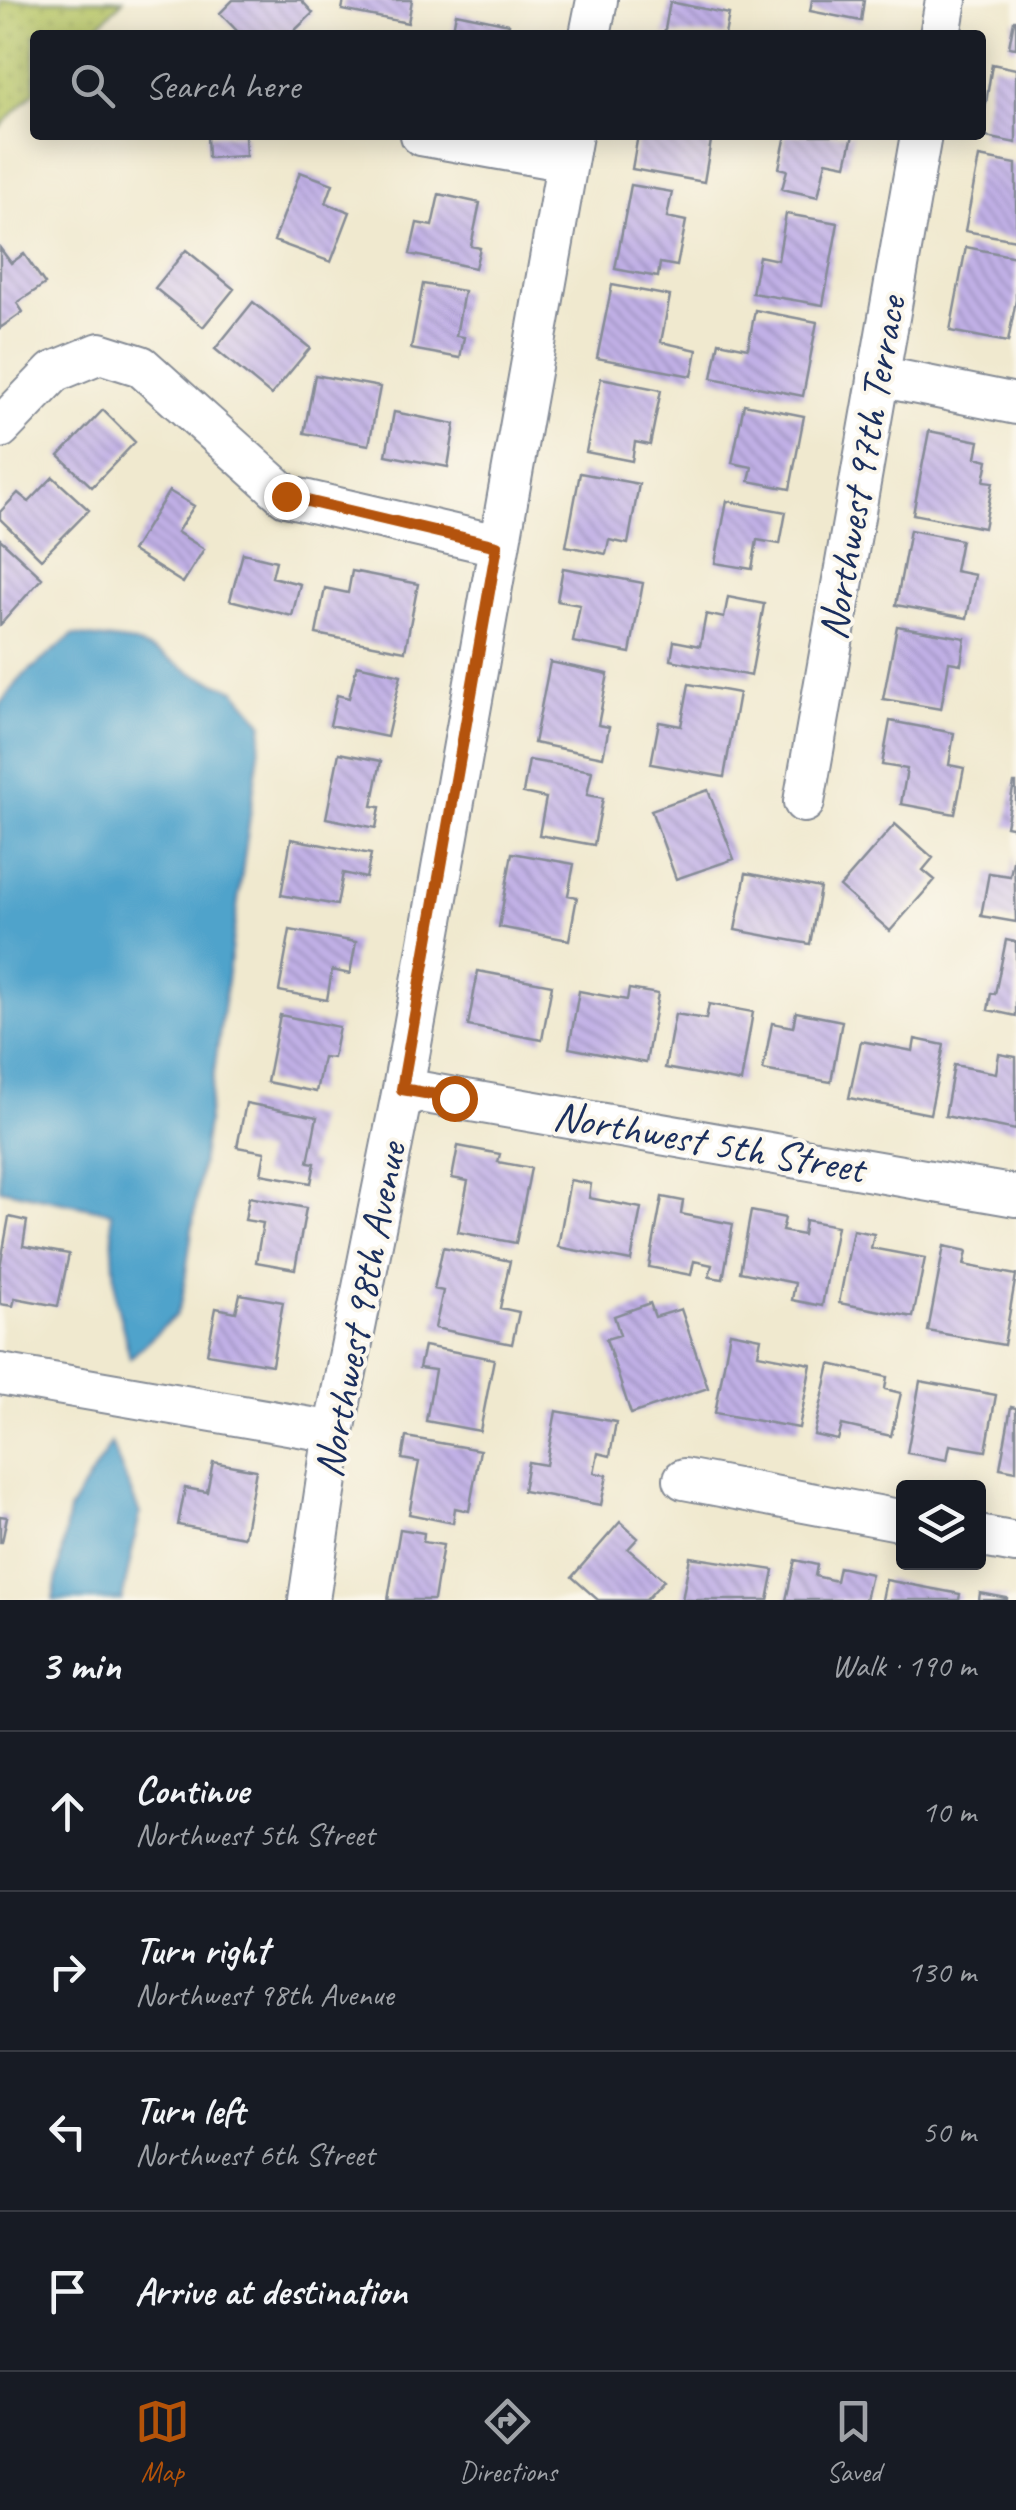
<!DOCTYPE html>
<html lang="en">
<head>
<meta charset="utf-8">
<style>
	:root { --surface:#171b24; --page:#242831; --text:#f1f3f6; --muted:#9ea1a6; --line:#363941; --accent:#b45309 }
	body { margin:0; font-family:Caveat,sans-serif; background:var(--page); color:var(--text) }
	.controls { position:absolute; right:30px; bottom:30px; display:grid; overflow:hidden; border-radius:10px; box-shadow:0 5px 25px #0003 }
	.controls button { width:90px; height:90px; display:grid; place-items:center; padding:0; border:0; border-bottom:2px solid var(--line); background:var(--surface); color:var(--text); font:50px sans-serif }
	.stop { position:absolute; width:30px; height:30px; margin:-22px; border:8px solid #b45309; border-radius:50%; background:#fff }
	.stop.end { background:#b45309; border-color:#fff; box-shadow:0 2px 10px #0008 }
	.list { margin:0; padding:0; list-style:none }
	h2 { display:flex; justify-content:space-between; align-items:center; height:130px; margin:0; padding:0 40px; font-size:42px }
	h2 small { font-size:32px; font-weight:400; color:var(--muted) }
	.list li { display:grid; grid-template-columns:65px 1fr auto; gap:30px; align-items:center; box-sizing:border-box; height:160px; padding:0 40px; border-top:2px solid var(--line) }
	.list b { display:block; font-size:38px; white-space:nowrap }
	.list p { margin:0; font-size:32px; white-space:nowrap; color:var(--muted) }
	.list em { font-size:32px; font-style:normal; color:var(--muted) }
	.icon { flex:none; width:55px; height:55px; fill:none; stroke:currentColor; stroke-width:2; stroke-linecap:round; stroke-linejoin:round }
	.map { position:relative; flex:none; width:1016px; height:1600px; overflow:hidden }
	.search { position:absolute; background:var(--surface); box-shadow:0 5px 25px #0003; left:30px; right:30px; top:30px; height:110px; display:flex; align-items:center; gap:25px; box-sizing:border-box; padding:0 35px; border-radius:10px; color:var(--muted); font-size:38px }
	.sheet { height:770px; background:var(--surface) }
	nav { display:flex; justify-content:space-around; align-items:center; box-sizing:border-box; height:140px; border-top:2px solid var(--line); background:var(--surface); font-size:28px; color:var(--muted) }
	nav a { display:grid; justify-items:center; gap:5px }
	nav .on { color:var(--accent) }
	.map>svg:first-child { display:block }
	.grass { fill:url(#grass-dots); stroke:#6a7a64; stroke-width:2.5 }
	.water { fill:#4fa3cb; stroke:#356994; stroke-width:2.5 }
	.building { fill:url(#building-back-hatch) }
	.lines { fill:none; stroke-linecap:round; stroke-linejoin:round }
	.minor-casing { stroke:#868c96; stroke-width:44 }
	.minor { stroke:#fff; stroke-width:40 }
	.route { stroke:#b45309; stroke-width:12 }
	.labels { text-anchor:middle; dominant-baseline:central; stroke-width:8; stroke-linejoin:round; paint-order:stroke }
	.street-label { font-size:42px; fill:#1b2f5e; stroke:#fbf7ec }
</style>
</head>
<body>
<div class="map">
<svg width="1016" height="1600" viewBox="0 0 1016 1600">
	<defs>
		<pattern id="grass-dots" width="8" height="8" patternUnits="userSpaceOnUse" patternTransform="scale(2.5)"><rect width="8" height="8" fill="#b8c669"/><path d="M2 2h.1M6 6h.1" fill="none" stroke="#9eaa5d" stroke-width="1.8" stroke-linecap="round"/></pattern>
		<pattern id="building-back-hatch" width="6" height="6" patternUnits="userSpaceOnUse" patternTransform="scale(2.5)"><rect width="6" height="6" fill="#c1b0e6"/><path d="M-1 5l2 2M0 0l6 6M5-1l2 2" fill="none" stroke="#9c90be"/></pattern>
	</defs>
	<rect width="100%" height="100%" fill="#fbf7ec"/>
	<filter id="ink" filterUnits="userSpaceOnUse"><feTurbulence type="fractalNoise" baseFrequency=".01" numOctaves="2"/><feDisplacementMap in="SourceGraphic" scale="20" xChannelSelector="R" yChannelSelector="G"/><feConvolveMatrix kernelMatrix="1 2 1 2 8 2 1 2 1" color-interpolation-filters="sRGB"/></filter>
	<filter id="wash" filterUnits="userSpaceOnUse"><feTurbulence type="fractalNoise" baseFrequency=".0048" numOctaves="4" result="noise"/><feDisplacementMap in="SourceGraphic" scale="40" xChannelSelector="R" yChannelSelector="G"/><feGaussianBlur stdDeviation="2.25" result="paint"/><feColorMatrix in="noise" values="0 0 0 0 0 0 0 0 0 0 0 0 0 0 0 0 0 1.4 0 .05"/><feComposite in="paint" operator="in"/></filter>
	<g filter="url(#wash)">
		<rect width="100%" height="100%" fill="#f0e9cf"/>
		<!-- grass -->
		<path class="grass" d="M0,0H123L89,35H35V91L0,127Z"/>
		<!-- water -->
		<path class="water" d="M73,635L135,643L159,653L194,674L235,690L263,723L182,1301L176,1315L130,1358L116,1300L111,1212L0,1189V704L22,677Z
			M111,1443L140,1514L122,1600H53L69,1511Z"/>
		<g id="blocks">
			<!-- building -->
			<path class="building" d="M233,0H301L313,13L290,35H241L220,13Z
				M344,0H412L408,23L342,10Z
				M812,0H864L861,21L810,11Z
				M670,2L729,14L725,35H664Z
				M456,13L509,24L507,35H452Z
				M1014,20H1016V48L1009,47Z
				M992,64L1016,69V143L981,136Z
				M207,135H245L246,156L208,158Z
				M638,135H712L704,182L632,169Z
				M786,135H853L846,165L826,161L818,197L782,189L787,170L779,168Z
				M979,157L1016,164V240L965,231Z
				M300,172L333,184L326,203L350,212L331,262L274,241Z
				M631,185L672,192L667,217L686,221L677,266L660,263L658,277L615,269Z
				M439,194L480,203L471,246L480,248L475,268L410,254L417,223L432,226Z
				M786,214L838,223L823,305L752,293L759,256L778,260Z
				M966,247L1016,257V300L1008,342L950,331Z
				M0,248L11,263L24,254L45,284L17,303L23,312L0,328Z
				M186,250L234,289L203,327L155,288Z
				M423,284L464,291L456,336L464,337L460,358L411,349Z
				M612,285L670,296L661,342L697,350L692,376L597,358Z
				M253,302L310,348L271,395L215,349Z
				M755,310L817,322L803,396L712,378L719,342L748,348Z
				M315,375L380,387L369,445L304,433Z
				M601,378L661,390L650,445L635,442L632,461L586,452Z
				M744,404L804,416L790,489L749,481L752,467L732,463Z
				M103,410L135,442L92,487L59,456Z
				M394,412L455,424L448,467L386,455Z
				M929,431L979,441L976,457L988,460L984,481L993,482L984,528L913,514Z
				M580,473L639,484L628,544L609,540L606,554L566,546Z
				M53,477L89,510L41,559L0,519V512L18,493L29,502Z
				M169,491L194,506L177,532L204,549L183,583L132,551Z
				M727,501L786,512L780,544L757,540L752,569L715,563Z
				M910,530L961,540L955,571L975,575L967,618L896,605Z
				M0,539L42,578L0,625Z
				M243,553L276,561L272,577L300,584L292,616L230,600Z
				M563,568L643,583L630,653L573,642L580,605L557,601Z
				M352,571L418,584L405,651L316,634L325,588L348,593Z
				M728,597L764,604L751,676L671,660L674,641L700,646L706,614L724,618Z
				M897,626L965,638L961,664L949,662L941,709L883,699Z
				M550,662L608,674L598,725L609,727L603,757L534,743Z
				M357,665L401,675L387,737L330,725L337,695L349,698Z
				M689,684L739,693L724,777L651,764L659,722L681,726Z
				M890,721L954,733L949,765L964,768L955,814L901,804L907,769L882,765Z
				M339,753L381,761L372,806L380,807L376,828L326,818Z
				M529,760L592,771L587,795L603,798L594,845L539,835L546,798L523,793Z
				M1014,783H1016V828L1006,826Z
				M708,790L734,859L676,879L651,810Z
				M895,824L933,858L923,870L935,880L890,931L840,887Z
				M291,839L371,854L366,878L343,873L337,905L281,895Z
				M512,853L574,864L568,895L577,897L569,940L499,927Z
				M1014,856L1016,922L981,916L989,873L1010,876Z
				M746,873L820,888L810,944L735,930Z
				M290,930L356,942L350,974L332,970L327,1000L279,991Z
				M1006,940L1016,942V1016L988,1010L991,993L995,994Z
				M478,971L552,985L542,1040L468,1026Z
				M629,989L658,994L646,1063L569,1048L579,991L627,1000Z
				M709,1004L753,1012L741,1082L665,1068L675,1014L706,1019Z
				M796,1012L842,1021L831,1082L763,1070L772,1023L793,1027Z
				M280,1015L339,1027L333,1058L323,1057L316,1092L267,1082Z
				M915,1039L944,1045L930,1114L849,1098L861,1041L913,1051Z
				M999,1054L1016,1057V1130L945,1116L954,1065L996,1073Z
				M246,1103L317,1117L308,1162L315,1163L311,1183L261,1174L265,1152L237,1147Z
				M458,1146L500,1154L498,1162L531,1168L516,1243L458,1232L468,1181L452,1178Z
				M570,1180L591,1184L589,1198L641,1208L631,1261L558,1247Z
				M249,1197L306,1208L295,1269L256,1262L263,1223L245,1220Z
				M662,1197L683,1201L681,1214L733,1224L723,1279L709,1277L712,1265L694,1261L691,1275L649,1267Z
				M751,1211L785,1218L782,1231L803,1235L805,1220L837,1226L822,1306L792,1300L795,1283L740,1272Z
				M9,1217L27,1221L23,1246L69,1254L58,1306L15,1298L13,1306L0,1304V1267Z
				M853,1230L874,1234L871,1248L925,1258L913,1317L839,1303Z
				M944,1246L967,1251L964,1265L1016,1275L1004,1345L928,1331Z
				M443,1247L510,1261L500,1308L519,1312L512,1344L435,1328L443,1291L434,1289Z
				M240,1294L283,1302L272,1365L207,1354L216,1308L236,1312Z
				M650,1303L655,1317L681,1309L708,1388L631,1414L606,1339L620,1335L614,1316Z
				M730,1332L761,1338L758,1354L811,1364L799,1428L715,1413Z
				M424,1346L494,1359L480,1431L426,1421L435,1370L419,1368Z
				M830,1364L887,1377L885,1389L901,1393L891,1436L842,1425L838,1440L814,1435Z
				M920,1381L996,1395L986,1451L950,1445L947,1460L907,1453Z
				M1011,1407L1016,1408V1471L1000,1468Z
				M556,1411L616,1422L610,1456L598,1453L594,1473L607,1475L601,1505L523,1491L528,1462L546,1465Z
				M406,1437L480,1450L469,1511L455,1508L453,1523L409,1514L419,1462L402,1459Z
				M213,1462L256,1470L244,1537L178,1525L185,1488L207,1492Z
				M0,1516L7,1517L2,1542H0Z
				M620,1522L638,1538L628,1549L664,1580L646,1600H598L572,1577Z
				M400,1529L424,1533L423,1542L443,1545L434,1600H388Z
				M690,1557L774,1570L768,1600H682Z
				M795,1560L817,1565L815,1576L836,1581L839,1567L871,1574L865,1600H786Z
				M886,1580L960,1594L959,1600H882Z
				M980,1593L1007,1598V1600H979Z"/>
		</g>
	</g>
	<g filter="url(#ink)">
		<use href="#blocks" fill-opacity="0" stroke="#868c96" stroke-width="2.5"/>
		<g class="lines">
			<!-- minor casing -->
			<g class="minor-casing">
				<path id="minor" d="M590,35L597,0
					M940,35L946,0
					M421,135L567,161
					M878,376L1016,404
					M0,428L54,372L100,353L141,366L286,496L497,545
					M804,802L921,135
					M403,1089L1016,1196
					M0,1374L334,1432
					M684,1479L904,1521
					M978,1536L1016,1543
					M309,1600L334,1432L403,1089L572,135"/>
			</g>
			<!-- minor -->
			<use href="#minor" class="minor"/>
		</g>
	</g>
	<g class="lines" filter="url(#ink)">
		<!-- route -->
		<path class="route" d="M286,496L497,546L402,1089L454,1098"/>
	</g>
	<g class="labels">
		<!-- street labels -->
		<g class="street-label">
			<text transform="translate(862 468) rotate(-80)">Northwest 97th Terrace</text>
			<text transform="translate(709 1142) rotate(10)">Northwest 5th Street</text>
			<text transform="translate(360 1310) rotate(-79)">Northwest 98th Avenue</text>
		</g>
	</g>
</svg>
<div class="controls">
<button><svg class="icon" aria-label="layers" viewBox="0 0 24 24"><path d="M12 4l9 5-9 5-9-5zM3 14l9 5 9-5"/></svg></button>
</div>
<div class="stop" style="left:454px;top:1098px"></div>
<div class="stop end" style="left:286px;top:496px"></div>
<div class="search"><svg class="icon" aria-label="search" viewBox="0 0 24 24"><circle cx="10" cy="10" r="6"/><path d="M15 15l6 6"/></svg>Search here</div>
</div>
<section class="sheet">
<h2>3 min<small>Walk · 190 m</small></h2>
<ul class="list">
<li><svg class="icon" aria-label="ahead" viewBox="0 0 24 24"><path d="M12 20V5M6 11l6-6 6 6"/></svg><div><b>Continue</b><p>Northwest 5th Street</p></div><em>10 m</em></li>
<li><svg class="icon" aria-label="right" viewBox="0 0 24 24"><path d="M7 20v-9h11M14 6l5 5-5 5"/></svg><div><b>Turn right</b><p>Northwest 98th Avenue</p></div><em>130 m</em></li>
<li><svg class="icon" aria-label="left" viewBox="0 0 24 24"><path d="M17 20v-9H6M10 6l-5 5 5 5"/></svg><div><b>Turn left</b><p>Northwest 6th Street</p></div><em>50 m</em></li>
<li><svg class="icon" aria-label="arrive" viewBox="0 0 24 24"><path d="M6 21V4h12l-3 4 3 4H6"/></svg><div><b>Arrive at destination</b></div></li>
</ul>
</section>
<nav>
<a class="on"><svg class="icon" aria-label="map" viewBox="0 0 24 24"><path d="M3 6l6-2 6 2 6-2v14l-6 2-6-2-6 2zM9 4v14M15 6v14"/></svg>Map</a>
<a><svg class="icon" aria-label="directions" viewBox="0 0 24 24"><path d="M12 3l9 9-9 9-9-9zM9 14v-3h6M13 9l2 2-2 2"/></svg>Directions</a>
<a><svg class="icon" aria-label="saved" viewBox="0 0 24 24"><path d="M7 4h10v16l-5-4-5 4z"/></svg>Saved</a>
</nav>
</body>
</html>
